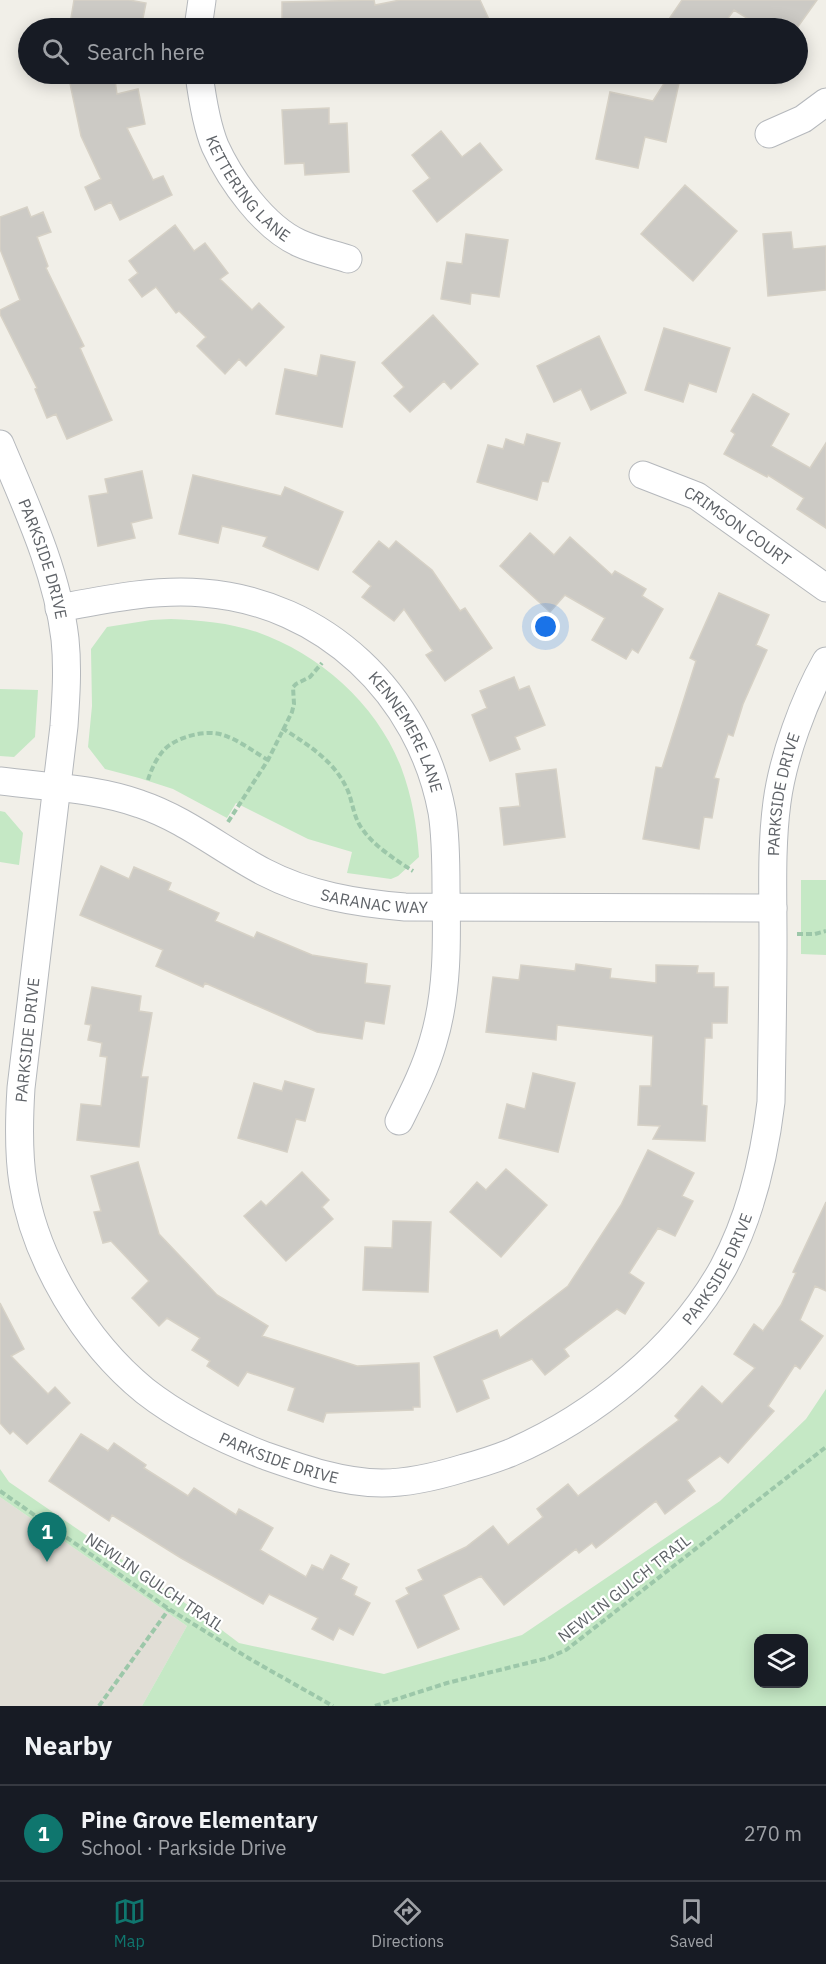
<!DOCTYPE html>
<html lang="en">
<head>
<meta charset="utf-8">
<style>
	:root { --surface:#171b24; --page:#242831; --text:#f1f3f6; --muted:#9ea1a6; --line:#363941; --accent:#0f766e }
	body { margin:0; font-family:"IBM Plex Sans",sans-serif; background:var(--page); color:var(--text) }
	.controls { position:absolute; right:18px; bottom:18px; display:grid; overflow:hidden; border-radius:12px; box-shadow:0 3px 15px #0003 }
	.controls button { width:54px; height:54px; display:grid; place-items:center; padding:0; border:0; border-bottom:2px solid var(--line); background:var(--surface); color:var(--text); font:30px sans-serif }
	.you { position:absolute; left:546px; top:627px; width:21px; height:21px; margin:-15px; border:4px solid #fff; border-radius:50%; background:#1a73e8; box-shadow:0 0 0 9px #1a73e833 }
	.badge { display:grid; place-items:center; width:39px; height:39px; border-radius:50%; background:var(--accent); color:#fff; font-size:20px; font-weight:700 }
	.pin { position:absolute; translate:-50% -50px; filter:drop-shadow(0 2px 3px #0008) }
	.pin::after { content:''; position:absolute; top:32px; width:21px; height:18px; background:inherit; clip-path:polygon(0 0,100% 0,50% 100%) }
	.list { margin:0; padding:0; list-style:none }
	h2 { display:flex; justify-content:space-between; align-items:center; height:78px; margin:0; padding:0 24px; font-size:26px }
	h2 small { font-size:20px; font-weight:400; color:var(--muted) }
	.list li { display:grid; grid-template-columns:39px 1fr auto; gap:18px; align-items:center; box-sizing:border-box; height:96px; padding:0 24px; border-top:2px solid var(--line) }
	.list b { display:block; font-size:22px; white-space:nowrap }
	.list p { margin:0; font-size:20px; white-space:nowrap; color:var(--muted) }
	.list em { font-size:20px; font-style:normal; color:var(--muted) }
	.icon { flex:none; width:33px; height:33px; fill:none; stroke:currentColor; stroke-width:2; stroke-linecap:round; stroke-linejoin:round }
	.map { position:relative; flex:none; width:826px; height:1706px; overflow:hidden }
	.search { position:absolute; background:var(--surface); box-shadow:0 3px 15px #0003; left:18px; right:18px; top:18px; height:66px; display:flex; align-items:center; gap:15px; box-sizing:border-box; padding:0 21px; border-radius:33px; color:var(--muted); font-size:22px }
	.sheet { height:174px; background:var(--surface) }
	nav { display:flex; justify-content:space-around; align-items:center; box-sizing:border-box; height:84px; border-top:2px solid var(--line); background:var(--surface); font-size:16px; color:var(--muted) }
	nav a { display:grid; justify-items:center; gap:3px }
	nav .on { color:var(--accent) }
	.map>svg:first-child { display:block }
	.education { fill:#e1ded6 }
	.green { fill:#c5e8c5; fill-rule:evenodd }
	.building { fill:#cccac5; stroke:#d6d1c6; stroke-width:1.5 }
	.lines { fill:none; stroke-linecap:round; stroke-linejoin:round }
	.minor-casing { stroke:#b5b8bc; stroke-width:29 }
	.path { stroke:#9cc7a9; stroke-width:4; stroke-dasharray:6 3; stroke-linecap:butt }
	.minor { stroke:#fff; stroke-width:27 }
	.labels { text-anchor:middle; dominant-baseline:central; stroke-width:4.5; stroke-linejoin:round; paint-order:stroke }
	.street-label { font-size:16px; fill:#5f6368; stroke:#fff }
</style>
</head>
<body>
<div class="map">
<svg width="826" height="1706" viewBox="0 0 826 1706">
	<rect width="100%" height="100%" fill="#f1efe8"/>
	<!-- education -->
	<path class="education" d="M0,1497L187,1626L142,1706H0Z"/>
	<!-- green -->
	<path class="green" d="M171,619C200,620 230,623 257,632C320,654 377,705 401,767C412,796 417,826 419,857L398,876L391,879L347,873L352,852L308,839L236,803L227,818L173,789L139,778L105,769L88,747L92,706L91,649L107,627L151,620Z
		M0,689L38,690L35,737L14,757L0,756Z
		M0,811L5,812L23,833L19,865L0,862Z
		M801,880H826V955L801,954Z
		M826,1389V1706H142L187,1626L0,1497V1469L9,1482L198,1612L239,1643L384,1674L522,1635L720,1501L806,1419ZM758,1638H804V1684H758Z"/>
	<!-- building -->
	<path class="building" d="M74,0H129L146,3L141,28H102L70,24Z
		M374,0L375,5L400,0H480L493,28H282V2Z
		M682,0H817L797,28H763L734,10L721,28H663Z
		M68,74H104L106,82L115,80L117,94L138,89L145,124L127,128L153,180L163,176L172,195L120,220L111,202L95,210L85,187L101,179L81,136Z
		M670,74H681L666,142L645,137L638,168L596,159L610,92L653,101Z
		M329,108V124L347,123L349,172L305,175L304,163L285,164L282,110Z
		M441,131L462,157L480,143L502,170L437,222L413,191L430,178L412,155Z
		M685,185L737,231L693,281L641,234Z
		M27,207L31,217L43,212L51,232L37,237L48,266L46,268L84,346L80,348L112,420L67,439L56,414L47,418L35,389L37,388L0,314V310L20,300L0,249V217Z
		M175,225L194,251L205,243L228,273L220,279L252,310L259,303L284,327L246,366L239,359L225,374L197,346L206,337L179,311L176,313L156,287L142,297L129,280L138,273L129,261Z
		M791,232L793,249L826,246V290L768,296L763,234Z
		M466,234L508,240L499,297L471,293L470,304L441,299L447,262L462,264Z
		M433,315L478,364L451,389L444,381L410,412L394,396L404,387L382,363Z
		M664,328L730,348L716,392L689,383L683,402L645,390Z
		M599,336L626,393L591,410L581,389L554,402L537,366Z
		M321,355L355,362L342,427L276,414L285,369L317,376Z
		M753,394L789,414L771,446L810,468L826,443V528L797,509L804,498L768,475L767,477L724,454L735,434L731,431Z
		M527,434L560,443L548,482L542,481L537,500L477,482L488,445L503,449L506,439L524,445Z
		M142,471L152,518L131,523L135,538L98,546L89,496L108,493L105,479Z
		M193,475L281,496L285,487L343,512L318,570L263,546L267,537L222,526L218,543L179,534Z
		M530,533L554,555L570,537L612,575L615,571L646,589L642,596L663,609L638,653L632,649L626,659L592,640L605,618L565,595L550,612L500,566Z
		M379,541L389,549L396,541L432,570L460,611L465,608L492,648L445,681L426,655L433,651L404,609L394,621L362,597L371,586L353,572Z
		M719,593L769,615L756,645L767,650L743,704L733,736L728,734L714,778L719,779L712,818L704,817L699,849L643,839L656,767L662,768L696,661L690,658Z
		M514,677L519,690L529,686L545,725L515,737L520,749L490,761L472,715L487,708L480,691Z
		M556,769L565,837L504,845L500,808L520,806L516,774Z
		M101,866L129,879L134,867L171,883L168,890L219,913L215,921L254,938L257,932L312,955L367,964L365,983L390,986L384,1024L365,1021L362,1039L317,1032L205,983L203,987L156,966L163,950L80,915Z
		M576,964L611,969L610,978L656,983V965L698,966L697,973H714V987H728L727,1023H712V1038H705L702,1105L707,1106L705,1141L653,1139L660,1126L638,1125L640,1086H651L653,1036L557,1025L556,1040L486,1032L493,977L519,980L521,965L575,971Z
		M92,987L141,996L139,1011L152,1013L141,1077H148L139,1147L77,1140L81,1104L101,1106L107,1057L100,1056L102,1043L88,1040L91,1025L85,1024Z
		M533,1073L575,1083L558,1152L499,1138L507,1104L525,1109Z
		M285,1081L314,1089L305,1121L296,1119L287,1152L238,1138L254,1083L282,1091Z
		M648,1150L694,1173L682,1196L693,1201L675,1236L658,1228L629,1273L644,1283L625,1314L617,1309L564,1349L569,1356L545,1375L532,1359L482,1380L489,1398L457,1412L434,1357L497,1330L500,1338L568,1286L621,1205Z
		M138,1162L159,1234L217,1295L268,1326L262,1336L357,1366L419,1363L420,1407H413V1410L326,1413L323,1422L288,1410L295,1388L247,1372L238,1386L207,1366L210,1361L192,1350L200,1338L167,1318L159,1326L132,1298L149,1281L111,1241L103,1243L94,1212L101,1211L91,1176Z
		M506,1169L547,1205L501,1257L450,1212L477,1182L486,1190Z
		M302,1172L329,1200L322,1207L333,1219L286,1261L244,1216L261,1201L266,1206Z
		M826,1202V1291L815,1286L800,1320L823,1336L800,1369L795,1365L768,1406L774,1411L728,1463L720,1456L687,1480L695,1491L665,1514L656,1501L596,1548L592,1543L579,1553L576,1549L504,1605L481,1576L443,1595L459,1629L418,1648L396,1601L409,1594L406,1588L423,1580L418,1570L466,1547L493,1526L508,1545L543,1517L537,1509L568,1484L578,1496L679,1420L675,1416L702,1386L722,1404L755,1368L734,1354L754,1324L763,1331L781,1305L796,1273L793,1272Z
		M393,1221L431,1222L428,1292L363,1290L365,1247L392,1248Z
		M0,1303L24,1349L11,1356L48,1394L55,1387L70,1403L27,1444L13,1431L10,1434L0,1423Z
		M81,1434L108,1451L114,1443L146,1465L144,1468L188,1496L194,1488L236,1515L239,1509L273,1528L260,1550L306,1577L312,1565L323,1570L331,1555L349,1564L341,1579L357,1587L354,1595L370,1603L353,1635L339,1628L333,1640L312,1629L318,1618L269,1594L263,1604L181,1558L112,1515L109,1521L49,1481Z"/>
	<g class="lines">
		<!-- minor casing -->
		<g class="minor-casing">
			<g id="minor">
				<path d="M198,28L202,0"/>
				<path id="s1" d="M199,74C202,97 206,124 215,146C231,181 264,227 299,243C314,250 332,254 348,259"/>
				<path d="M769,134L803,119L826,102"/>
				<path id="s2" d="M0,444C26,506 57,571 65,639C68,668 66,697 64,726L21,1088C19,1120 18,1152 23,1183C35,1260 85,1342 145,1391C181,1419 224,1440 266,1456C303,1469 343,1483 382,1483C410,1483 438,1476 464,1468C479,1464 495,1459 510,1453C594,1417 678,1349 723,1268C751,1216 764,1160 771,1102C772,1048 773,993 773,938C773,893 771,847 777,802C783,757 804,700 826,661"/>
				<path id="s3" d="M643,475L697,496L826,588"/>
				<path id="s4" d="M59,608C107,599 155,589 203,593C324,602 420,694 442,812C446,837 446,864 446,889C447,940 448,993 433,1042C425,1070 412,1095 399,1121"/>
				<path id="s5" d="M0,781C46,787 96,788 140,804C185,819 222,850 264,872C308,895 356,903 405,907L773,908"/>
			</g>
		</g>
		<!-- path -->
		<path class="path" d="M282,728C308,745 335,761 348,791C353,804 354,819 363,830C373,845 397,861 413,871
			M148,780C151,770 156,759 163,751C175,737 206,729 223,735C239,740 254,752 268,760
			M228,822L268,760L292,712L294,704L293,687L296,684L310,677L322,663
			M797,934H815L826,931
			M0,1491L169,1609L250,1659L333,1706
			M99,1706L169,1609
			M375,1706L447,1683L548,1658L566,1650L826,1447"/>
		<!-- minor -->
		<use href="#minor" class="minor"/>
	</g>
	<g class="labels">
		<!-- street labels -->
		<g class="street-label">
			<text stroke="none"><textPath href="#s1" startOffset="128">KETTERING LANE</textPath></text>
			<text stroke="none"><textPath href="#s3" startOffset="108">CRIMSON COURT</textPath></text>
			<text stroke="none"><textPath href="#s2" startOffset="123">PARKSIDE DRIVE</textPath></text>
			<text stroke="none"><textPath href="#s4" startOffset="405">KENNEMERE LANE</textPath></text>
			<text stroke="none"><textPath href="#s2" startOffset="2158">PARKSIDE DRIVE</textPath></text>
			<text stroke="none"><textPath href="#s5" startOffset="399">SARANAC WAY</textPath></text>
			<text transform="translate(27 1040) rotate(-84)">PARKSIDE DRIVE</text>
			<text stroke="none"><textPath href="#s2" startOffset="1672">PARKSIDE DRIVE</textPath></text>
			<text stroke="none"><textPath href="#s2" startOffset="1150">PARKSIDE DRIVE</textPath></text>
			<text transform="translate(155 1582) rotate(34)">NEWLIN GULCH TRAIL</text>
			<text transform="translate(624 1588) rotate(-38)">NEWLIN GULCH TRAIL</text>
		</g>
	</g>
</svg>
<div class="controls">
<button><svg class="icon" aria-label="layers" viewBox="0 0 24 24"><path d="M12 4l9 5-9 5-9-5zM3 14l9 5 9-5"/></svg></button>
</div>
<div class="you"></div>
<div class="pin badge" style="left:47px;top:1562px">1</div>
<div class="search"><svg class="icon" aria-label="search" viewBox="0 0 24 24"><circle cx="10" cy="10" r="6"/><path d="M15 15l6 6"/></svg>Search here</div>
</div>
<section class="sheet">
<h2>Nearby<small></small></h2>
<ul class="list">
<li><span class="badge">1</span><div><b>Pine Grove Elementary</b><p>School · Parkside Drive</p></div><em>270 m</em></li>
</ul>
</section>
<nav>
<a class="on"><svg class="icon" aria-label="map" viewBox="0 0 24 24"><path d="M3 6l6-2 6 2 6-2v14l-6 2-6-2-6 2zM9 4v14M15 6v14"/></svg>Map</a>
<a><svg class="icon" aria-label="directions" viewBox="0 0 24 24"><path d="M12 3l9 9-9 9-9-9zM9 14v-3h6M13 9l2 2-2 2"/></svg>Directions</a>
<a><svg class="icon" aria-label="saved" viewBox="0 0 24 24"><path d="M7 4h10v16l-5-4-5 4z"/></svg>Saved</a>
</nav>
</body>
</html>
